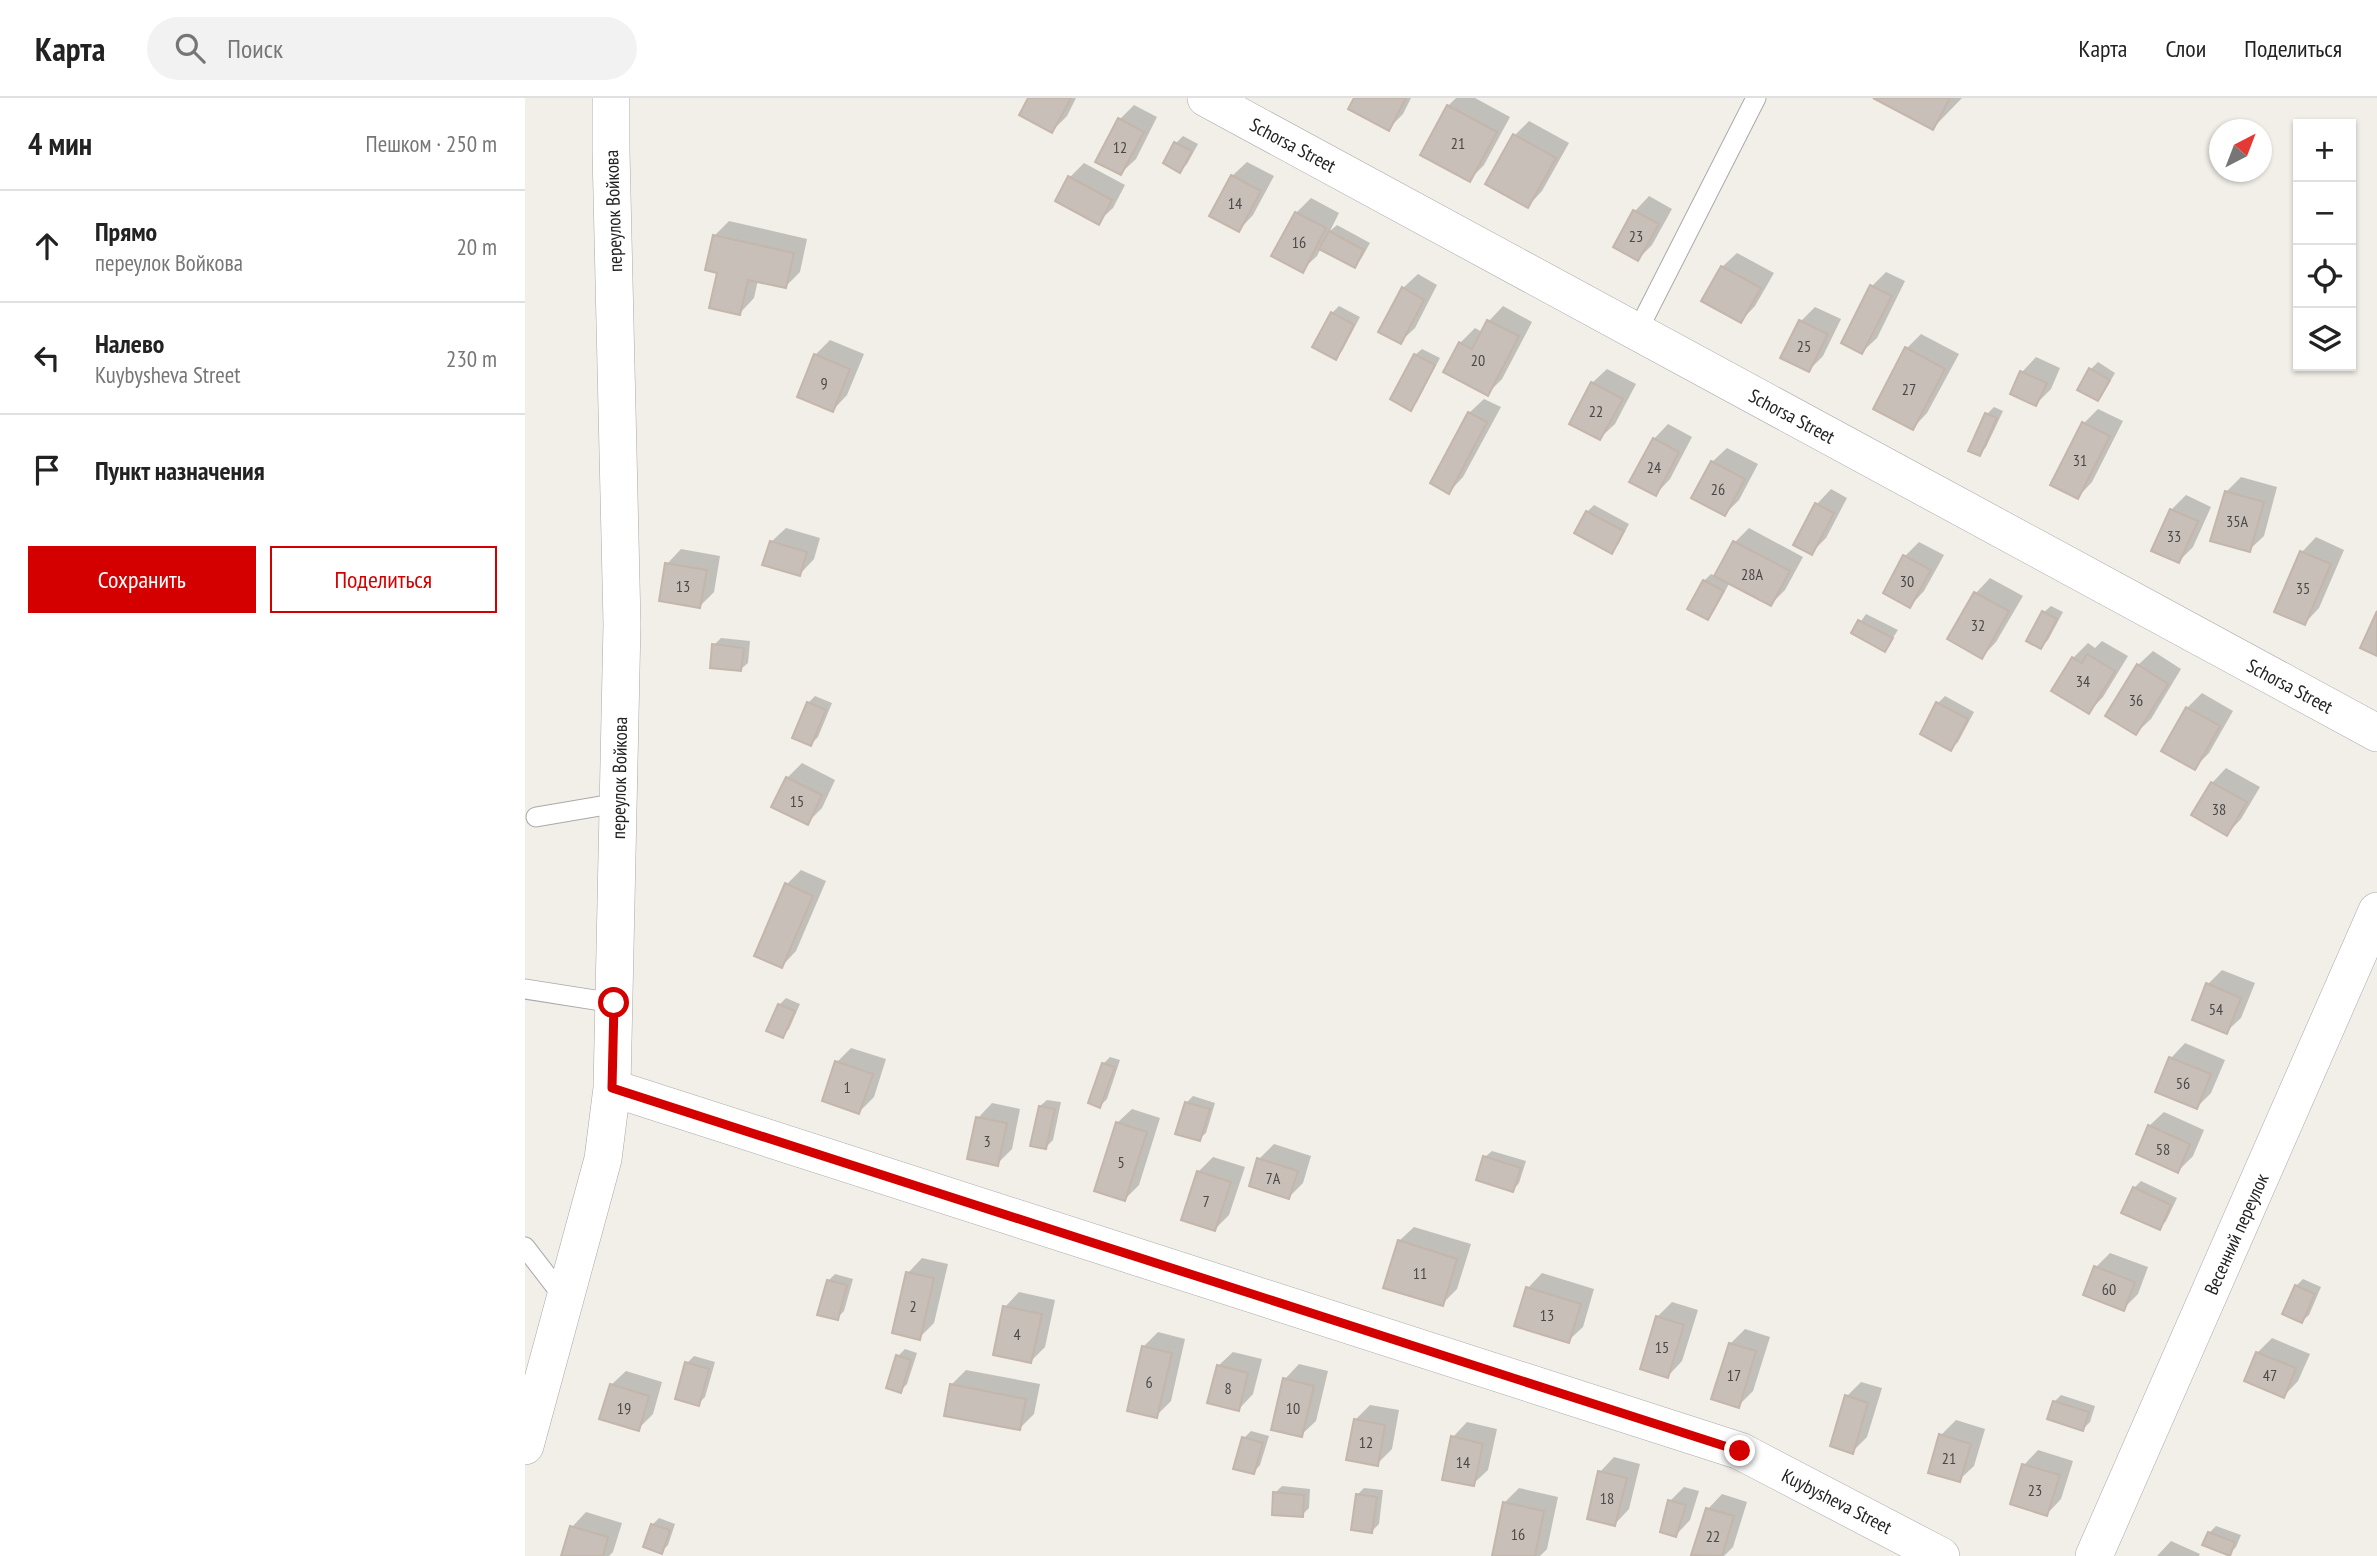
<!DOCTYPE html>
<html lang="ru">
<head>
<meta charset="utf-8">
<style>
	:root { --surface:#fff; --page:#f2f2f2; --text:#222; --muted:#767676; --line:#e0e0e0; --accent:#d40000 }
	body { margin:0; font-family:"PT Sans Narrow",sans-serif; background:var(--page); color:var(--text) }
	.controls { position:absolute; right:21px; top:21px; display:grid; overflow:hidden; border-radius:0px; box-shadow:0 2px 5px #0004 }
	.controls button { width:63px; height:63px; display:grid; place-items:center; padding:0; border:0; border-bottom:2px solid var(--line); background:var(--surface); color:var(--text); font:35px sans-serif }
	.compass { position:absolute; left:1684px; top:21px; width:63px; height:63px; border-radius:50%; background:var(--surface); box-shadow:0 2px 5px #0004; rotate:42deg }
	.stop { position:absolute; width:21px; height:21px; margin:-16px; border:5px solid #d40000; border-radius:50%; background:#fff }
	.stop.end { background:#d40000; border-color:#fff; box-shadow:0 2px 7px #0008 }
	.list { margin:0; padding:0; list-style:none }
	h2 { display:flex; justify-content:space-between; align-items:center; height:91px; margin:0; padding:0 28px; font-size:30px }
	h2 small { font-size:23px; font-weight:400; color:var(--muted) }
	.list li { display:grid; grid-template-columns:46px 1fr auto; gap:21px; align-items:center; box-sizing:border-box; height:112px; padding:0 28px; border-top:2px solid var(--line) }
	.list b { display:block; font-size:26px; white-space:nowrap }
	.list p { margin:0; font-size:23px; white-space:nowrap; color:var(--muted) }
	.list em { font-size:23px; font-style:normal; color:var(--muted) }
	.actions { display:flex; gap:14px; padding:21px 28px }
	.actions a { flex:1; padding:16px 0; border:2px solid var(--accent); border-radius:0px; text-align:center; font-size:24px; color:var(--accent) }
	.actions .main { background:var(--accent); color:#fff }
	.icon { flex:none; width:38px; height:38px; fill:none; stroke:currentColor; stroke-width:2; stroke-linecap:round; stroke-linejoin:round }
	.map { position:relative; flex:none; width:1852px; height:1458px; overflow:hidden }
	header { display:flex; align-items:center; gap:42px; box-sizing:border-box; height:98px; padding:0 35px; background:var(--surface); border-bottom:2px solid var(--line) }
	header strong { font-size:33px }
	nav { display:flex; gap:38px; margin-inline-start:auto; font-size:24px }
	.search { width:490px; height:63px; background:var(--page); display:flex; align-items:center; gap:18px; box-sizing:border-box; padding:0 24px; border-radius:38px; color:var(--muted); font-size:26px }
	main { display:flex }
	aside { flex:1; background:var(--surface) }
	.map>svg:first-child { display:block }
	.shadow { fill:#0003 }
	.building { fill:#c7bfb8; stroke:#c4b6ab; stroke-width:2 }
	.lines { fill:none; stroke-linecap:round; stroke-linejoin:round }
	.service-casing { stroke:#a9a9a9; stroke-width:21 }
	.minor-casing { stroke:#a9a9a9; stroke-width:38 }
	.service { stroke:#fff; stroke-width:19 }
	.minor { stroke:#fff; stroke-width:37 }
	.route { stroke:#d40000; stroke-width:9 }
	.labels { text-anchor:middle; dominant-baseline:central; stroke-width:5; stroke-linejoin:round; paint-order:stroke }
	.number-label { font-size:16px; fill:#4b4948 }
	.street-label { font-size:19px; fill:#222; stroke:#fff }
</style>
</head>
<body>
<header>
<strong>Карта</strong>
<div class="search"><svg class="icon" aria-label="search" viewBox="0 0 24 24"><circle cx="10" cy="10" r="6"/><path d="M15 15l6 6"/></svg>Поиск</div>
<nav><a>Карта</a><a>Слои</a><a>Поделиться</a></nav>
</header>
<main>
<aside>
<h2>4 мин<small>Пешком · 250 m</small></h2>
<ul class="list">
<li><svg class="icon" aria-label="ahead" viewBox="0 0 24 24"><path d="M12 20V5M6 11l6-6 6 6"/></svg><div><b>Прямо</b><p>переулок Войкова</p></div><em>20 m</em></li>
<li><svg class="icon" aria-label="left" viewBox="0 0 24 24"><path d="M17 20v-9H6M10 6l-5 5 5 5"/></svg><div><b>Налево</b><p>Kuybysheva Street</p></div><em>230 m</em></li>
<li><svg class="icon" aria-label="arrive" viewBox="0 0 24 24"><path d="M6 21V4h12l-3 4 3 4H6"/></svg><div><b>Пункт назначения</b></div></li>
</ul>
<div class="actions"><a class="main">Сохранить</a><a>Поделиться</a></div>
</aside>
<div class="map">
<svg width="1852" height="1458" viewBox="0 0 1852 1458">
	<rect width="100%" height="100%" fill="#f2efe9"/>
	<!-- shadow -->
	<path class="shadow" d="M505,0H551L542,18L527,33Z
		M831,0H886L878,16L863,31Z
		M931,0H950L985,19L959,67L944,82L923,8Z
		M1352,0H1437L1408,30Z
		M609,7L632,19L611,61L596,75L595,21Z
		M1004,23L1044,45L1017,93L1003,108L990,37Z
		M658,38L673,46L662,66L655,73L640,65L651,45Z
		M722,64L749,78L728,117L714,132L707,78Z
		M559,65L600,87L588,110L573,124L545,79Z
		M1124,98L1147,111L1127,147L1113,161L1110,113Z
		M786,100L814,115L805,133L812,127L845,145L836,161L829,168L796,150L792,158L777,172L749,158L771,115Z
		M204,123L282,141L275,174L261,188L233,182L229,200L215,215L194,173L189,138Z
		M1212,155L1249,175L1230,208L1216,223L1197,169Z
		M1361,174L1380,183L1352,240L1337,254L1347,188Z
		M893,176L912,187L890,230L875,244L878,190Z
		M814,208L835,219L817,253L810,260L807,215Z
		M978,208L1007,224L977,281L963,295L935,245L950,230L957,234L964,223Z
		M1290,209L1316,221L1298,258L1284,272L1276,223Z
		M1396,236L1434,256L1402,315L1388,330L1382,250Z
		M305,242L339,256L322,297L308,312L290,257Z
		M897,251L915,260L892,304L885,310L890,257Z
		M1511,259L1535,270L1526,291L1511,306L1497,274Z
		M1573,264L1590,275L1579,294L1572,301L1566,271Z
		M1082,271L1111,286L1090,326L1075,340L1067,285Z
		M959,301L976,309L938,379L924,394L944,315Z
		M1469,309L1478,313L1461,349L1455,356L1445,352L1462,316Z
		M1573,311L1598,323L1567,384L1553,399L1559,325Z
		M1143,326L1167,339L1145,381L1131,396L1129,341Z
		M1202,350L1233,366L1214,402L1200,416L1187,364Z
		M1716,379L1752,389L1739,438L1724,452L1701,394Z
		M1306,391L1322,400L1301,440L1287,454L1271,446L1292,406Z
		M1661,397L1686,409L1668,449L1654,463L1646,412Z
		M1069,407L1104,426L1093,447L1086,454L1062,414Z
		M261,430L295,440L289,461L275,476L246,444Z
		M1224,430L1278,459L1260,492L1246,506L1205,484L1189,513L1183,520L1165,510L1179,483L1186,476L1191,478L1209,445Z
		M1791,439L1819,452L1794,510L1780,525L1777,454Z
		M1394,444L1419,457L1399,493L1385,508L1380,458Z
		M156,451L195,458L189,494L175,508L142,466Z
		M1465,480L1498,498L1471,544L1457,559L1425,540L1451,495Z
		M1526,508L1538,514L1523,542L1516,549L1519,514Z
		M1341,516L1373,532L1360,552L1328,535Z
		M196,540L225,543L223,565L216,571L189,547Z
		M1577,543L1603,558L1578,599L1564,614L1548,560L1563,545L1570,550Z
		M1628,553L1656,571L1626,621L1611,635L1613,567Z
		M1677,595L1708,613L1684,655L1669,670L1662,610Z
		M290,598L307,605L293,639L286,646L283,605Z
		M1420,598L1449,614L1433,644L1426,651L1413,605Z
		M277,665L310,682L297,710L282,725L248,708L262,680Z
		M1701,670L1735,689L1716,721L1702,736L1687,685Z
		M276,772L301,783L271,853L257,868L262,786Z
		M1697,872L1730,885L1716,920L1701,934L1683,886Z
		M261,900L275,906L264,931L257,938L254,907Z
		M1660,945L1700,962L1686,995L1672,1009L1646,960Z
		M326,950L361,961L349,999L334,1014L312,964Z
		M585,959L595,962L582,1001L575,1008L578,966Z
		M668,998L690,1005L681,1035L674,1041L661,1005Z
		M522,1002L536,1004L528,1042L521,1049L515,1008Z
		M467,1005L495,1011L487,1051L472,1066L453,1020Z
		M607,1011L635,1020L614,1087L600,1101L592,1025Z
		M1639,1014L1679,1032L1668,1058L1653,1073L1624,1028Z
		M749,1046L786,1058L778,1085L764,1099L734,1061Z
		M967,1053L1001,1063L994,1085L988,1092L960,1059Z
		M688,1059L720,1069L704,1117L690,1131L658,1121L674,1073Z
		M1616,1083L1652,1100L1641,1123L1634,1130L1609,1090Z
		M889,1129L946,1146L932,1191L917,1206L874,1143Z
		M1585,1155L1623,1169L1613,1196L1598,1211L1571,1169Z
		M397,1160L423,1166L409,1225L394,1240L383,1175Z
		M1017,1175L1069,1191L1058,1229L1043,1243L1003,1190Z
		M310,1176L328,1181L319,1213L312,1220L303,1183Z
		M1778,1181L1796,1189L1784,1217L1777,1223L1771,1188Z
		M494,1194L530,1202L520,1249L506,1263L480,1209Z
		M1147,1204L1173,1212L1157,1263L1143,1278L1132,1219Z
		M1220,1231L1245,1239L1228,1293L1213,1308L1205,1246Z
		M633,1234L660,1241L646,1303L631,1318L618,1249Z
		M1747,1240L1785,1256L1773,1283L1759,1298L1721,1282L1732,1255Z
		M380,1251L392,1255L382,1286L375,1293L373,1258Z
		M708,1254L737,1261L728,1296L714,1311L693,1268Z
		M169,1258L190,1264L180,1299L173,1306L162,1265Z
		M774,1266L803,1273L791,1323L776,1337L760,1281Z
		M441,1272L515,1286L509,1316L495,1330L426,1287Z
		M101,1273L137,1284L128,1316L113,1331L86,1287Z
		M1336,1284L1357,1290L1342,1339L1327,1354L1322,1298Z
		M1536,1297L1570,1308L1565,1324L1558,1331L1529,1304Z
		M845,1307L874,1312L867,1351L852,1366L830,1322Z
		M1431,1322L1460,1331L1449,1368L1434,1382L1416,1337Z
		M942,1324L972,1331L963,1372L948,1386L928,1339Z
		M726,1333L744,1338L735,1367L729,1374L719,1340Z
		M1513,1352L1548,1363L1536,1401L1522,1416L1499,1367Z
		M1089,1359L1115,1366L1104,1411L1090,1426L1075,1374Z
		M757,1388L785,1391L784,1410L777,1417L750,1395Z
		M1159,1389L1174,1393L1165,1422L1151,1437L1145,1403Z
		M839,1390L858,1392L854,1426L847,1433L832,1397Z
		M994,1390L1033,1399L1022,1451L1015,1458H970L979,1405Z
		M1197,1396L1222,1404L1208,1449L1199,1458L1169,1456L1183,1411Z
		M61,1414L97,1425L88,1454L84,1458H38L47,1429Z
		M134,1420L150,1426L143,1447L136,1454L127,1427Z
		M1691,1428L1716,1437L1711,1449L1704,1456L1684,1435Z
		M1646,1443L1675,1456L1674,1458H1632Z"/>
	<!-- building -->
	<path class="building" d="M503,0H546L527,35L494,17Z
		M829,0H881L864,33L823,11Z
		M1348,0H1425L1408,32Z
		M922,7L972,34L945,84L895,57Z
		M593,20L619,34L596,77L570,64Z
		M988,36L1031,60L1003,110L960,86Z
		M649,44L667,53L655,75L638,65Z
		M706,77L736,93L714,134L684,118Z
		M543,78L587,102L574,127L530,103Z
		M1108,112L1134,126L1113,163L1088,149Z
		M770,114L801,130L778,175L746,158Z
		M804,133L839,152L830,170L794,151Z
		M188,137L269,155L261,190L223,182L215,217L184,210L192,175L180,172Z
		M1196,168L1236,190L1216,225L1176,203Z
		M1345,187L1367,198L1337,256L1316,245Z
		M877,189L899,202L876,246L853,234Z
		M806,214L829,227L811,262L787,249Z
		M962,222L994,238L963,298L918,274L934,244L947,251Z
		M1274,222L1303,236L1284,274L1255,260Z
		M1380,249L1420,271L1388,332L1348,311Z
		M289,256L325,271L308,314L272,299Z
		M889,256L910,267L886,313L865,301Z
		M1564,270L1585,282L1573,303L1552,292Z
		M1495,273L1522,285L1511,308L1485,296Z
		M1066,284L1098,301L1075,342L1044,326Z
		M943,314L962,324L924,396L905,385Z
		M1460,315L1472,320L1455,358L1443,353Z
		M1557,324L1585,338L1553,401L1525,387Z
		M1128,340L1154,354L1131,398L1104,384Z
		M1186,363L1220,381L1200,418L1166,400Z
		M1700,393L1739,404L1725,454L1685,443Z
		M1290,405L1309,415L1287,457L1268,447Z
		M1645,411L1673,423L1654,465L1626,453Z
		M1061,413L1099,433L1087,456L1049,435Z
		M245,443L282,454L275,478L237,467Z
		M1208,443L1265,473L1246,508L1189,478Z
		M1775,453L1806,466L1780,527L1749,514Z
		M1378,457L1406,472L1385,510L1358,495Z
		M140,465L182,472L175,510L134,503Z
		M1178,482L1199,493L1183,522L1162,511Z
		M1449,494L1484,513L1457,561L1422,541Z
		M1517,513L1532,521L1516,551L1501,543Z
		M1852,513V558L1835,550Z
		M1333,522L1368,540L1360,554L1326,535Z
		M187,546L219,550L216,573L185,570Z
		M1562,556L1590,573L1564,616L1526,593L1547,559L1557,565Z
		M1612,566L1643,586L1611,637L1580,618Z
		M282,604L301,612L286,648L267,640Z
		M1411,604L1443,621L1426,653L1395,636Z
		M1661,609L1695,628L1670,672L1636,653Z
		M261,679L297,697L283,727L246,709Z
		M1686,684L1722,704L1702,738L1666,717Z
		M260,785L288,798L257,870L229,858Z
		M1681,885L1716,900L1702,936L1667,922Z
		M253,906L270,913L258,940L241,933Z
		M1644,959L1686,976L1672,1011L1630,994Z
		M310,963L348,976L334,1016L297,1003Z
		M577,965L590,969L575,1010L563,1005Z
		M660,1004L685,1011L675,1043L650,1036Z
		M514,1008L530,1011L521,1051L505,1048Z
		M451,1019L482,1025L473,1068L442,1061Z
		M591,1024L622,1034L600,1103L569,1093Z
		M1623,1027L1665,1046L1653,1075L1611,1056Z
		M958,1058L996,1070L988,1094L951,1082Z
		M732,1060L773,1073L764,1101L724,1088Z
		M672,1073L706,1084L690,1133L656,1122Z
		M1608,1089L1646,1107L1635,1132L1596,1115Z
		M873,1142L932,1161L918,1208L858,1190Z
		M1569,1168L1610,1184L1599,1213L1558,1197Z
		M381,1174L409,1180L395,1242L367,1235Z
		M302,1182L322,1187L313,1222L292,1217Z
		M1770,1187L1790,1196L1777,1225L1757,1216Z
		M1001,1189L1056,1206L1044,1245L989,1228Z
		M478,1208L517,1216L506,1265L468,1257Z
		M1131,1218L1159,1227L1143,1280L1115,1271Z
		M1204,1245L1231,1253L1214,1310L1186,1301Z
		M617,1248L647,1255L632,1320L602,1313Z
		M1731,1254L1771,1270L1759,1300L1719,1283Z
		M371,1257L386,1262L376,1295L361,1290Z
		M160,1264L184,1271L174,1308L150,1301Z
		M692,1267L723,1275L714,1313L682,1305Z
		M758,1280L789,1288L777,1339L746,1332Z
		M85,1286L124,1298L114,1333L74,1321Z
		M425,1286L501,1301L495,1332L419,1318Z
		M1320,1297L1343,1305L1328,1356L1305,1348Z
		M1528,1303L1564,1314L1558,1333L1522,1321Z
		M829,1321L860,1327L853,1368L821,1362Z
		M1414,1336L1446,1346L1435,1384L1403,1375Z
		M926,1338L958,1346L949,1388L917,1382Z
		M717,1339L738,1345L729,1376L708,1371Z
		M1497,1366L1535,1377L1522,1418L1485,1406Z
		M1073,1373L1102,1380L1090,1428L1062,1421Z
		M748,1394L779,1397L778,1419L747,1417Z
		M831,1396L852,1399L847,1435L826,1432Z
		M1143,1402L1161,1407L1151,1439L1135,1434Z
		M978,1404L1019,1413L1010,1458H967Z
		M1181,1410L1209,1418L1197,1458L1166,1457Z
		M126,1426L145,1432L137,1456L118,1449Z
		M45,1428L83,1439L78,1458H36Z
		M1683,1434L1710,1444L1705,1458L1677,1447Z"/>
	<g class="lines">
		<!-- service casing -->
		<g class="service-casing">
			<path id="service" d="M1112,234L1231,0
				M11,719L93,705
				M0,891L89,905
				M0,1149L40,1201"/>
		</g>
		<!-- minor casing -->
		<g class="minor-casing">
			<path id="minor" d="M681,0L1852,635
				M87,990L1215,1353L1416,1458
				M0,1348L78,1061L87,990L97,526L86,53V0
				M1569,1458L1852,813"/>
		</g>
		<!-- service -->
		<use href="#service" class="service"/>
		<!-- minor -->
		<use href="#minor" class="minor"/>
	</g>
	<g class="lines">
		<!-- route -->
		<path class="route" d="M89,905L87,990L1215,1353"/>
	</g>
	<g class="labels">
		<!-- number labels -->
		<g class="number-label">
			<text x="933" y="45">21</text>
			<text x="595" y="49">12</text>
			<text x="710" y="105">14</text>
			<text x="1111" y="138">23</text>
			<text x="774" y="144">16</text>
			<text x="1279" y="248">25</text>
			<text x="953" y="262">20</text>
			<text x="299" y="285">9</text>
			<text x="1384" y="291">27</text>
			<text x="1071" y="313">22</text>
			<text x="1555" y="362">31</text>
			<text x="1129" y="369">24</text>
			<text x="1193" y="391">26</text>
			<text x="1712" y="423">35А</text>
			<text x="1649" y="438">33</text>
			<text x="1227" y="476">28А</text>
			<text x="1382" y="483">30</text>
			<text x="158" y="488">13</text>
			<text x="1778" y="490">35</text>
			<text x="1453" y="527">32</text>
			<text x="1558" y="583">34</text>
			<text x="1611" y="602">36</text>
			<text x="272" y="703">15</text>
			<text x="1694" y="711">38</text>
			<text x="1691" y="911">54</text>
			<text x="1658" y="985">56</text>
			<text x="322" y="989">1</text>
			<text x="462" y="1043">3</text>
			<text x="1638" y="1051">58</text>
			<text x="596" y="1064">5</text>
			<text x="748" y="1080">7А</text>
			<text x="681" y="1103">7</text>
			<text x="895" y="1175">11</text>
			<text x="1584" y="1191">60</text>
			<text x="388" y="1208">2</text>
			<text x="1022" y="1217">13</text>
			<text x="492" y="1236">4</text>
			<text x="1137" y="1249">15</text>
			<text x="1209" y="1277">17</text>
			<text x="1745" y="1277">47</text>
			<text x="624" y="1284">6</text>
			<text x="703" y="1290">8</text>
			<text x="99" y="1310">19</text>
			<text x="768" y="1310">10</text>
			<text x="841" y="1344">12</text>
			<text x="1424" y="1360">21</text>
			<text x="938" y="1364">14</text>
			<text x="1510" y="1392">23</text>
			<text x="1082" y="1400">18</text>
			<text x="993" y="1436">16</text>
			<text x="1188" y="1438">22</text>
		</g>
		<!-- street labels -->
		<g class="street-label">
			<text transform="translate(768 47) rotate(28)">Schorsa Street</text>
			<text transform="translate(88 113) rotate(-92)">переулок Войкова</text>
			<text transform="translate(1267 318) rotate(28)">Schorsa Street</text>
			<text transform="translate(1765 588) rotate(28)">Schorsa Street</text>
			<text transform="translate(94 680) rotate(-89)">переулок Войкова</text>
			<text transform="translate(1711 1136) rotate(-66)">Весенний переулок</text>
			<text transform="translate(1312 1403) rotate(27)">Kuybysheva Street</text>
		</g>
	</g>
</svg>
<div class="controls">
<button>+</button>
<button>−</button>
<button><svg class="icon" aria-label="locate" viewBox="0 0 24 24"><circle cx="12" cy="12" r="6"/><path d="M12 2v4M12 18v4M2 12h4M18 12h4"/></svg></button>
<button><svg class="icon" aria-label="layers" viewBox="0 0 24 24"><path d="M12 4l9 5-9 5-9-5zM3 14l9 5 9-5"/></svg></button>
</div>
<svg class="compass" viewBox="-18 -18 36 36"><path d="M0-13l5 13h-10z" fill="#e53935"/><path d="M0 13l5-13h-10z" fill="#767676"/></svg>
<div class="stop" style="left:89px;top:905px"></div>
<div class="stop end" style="left:1215px;top:1353px"></div>
</div>
</main>
</body>
</html>
